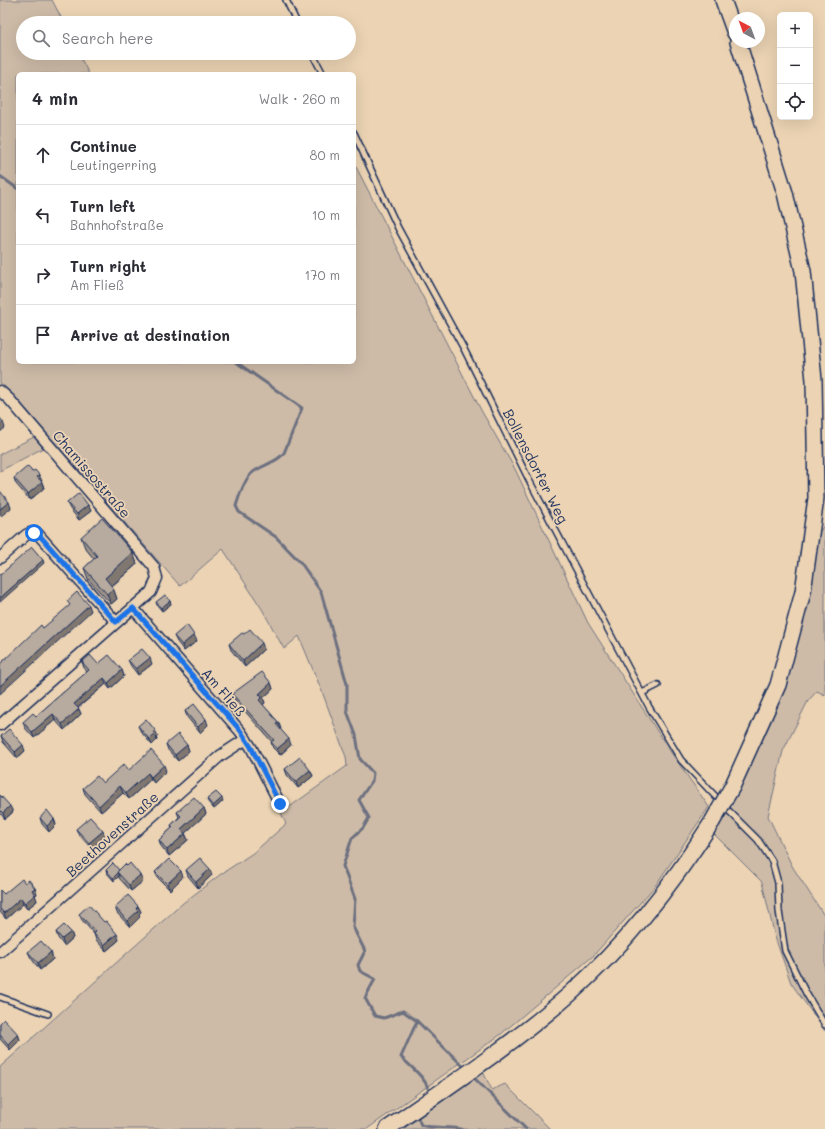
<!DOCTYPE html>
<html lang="en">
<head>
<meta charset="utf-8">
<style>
	:root { --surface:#fff; --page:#f7f7f7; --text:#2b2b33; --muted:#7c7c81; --line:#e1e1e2 }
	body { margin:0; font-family:Mali,sans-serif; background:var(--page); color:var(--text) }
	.controls { position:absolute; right:12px; top:12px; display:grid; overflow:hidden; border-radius:6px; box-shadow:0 4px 16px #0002 }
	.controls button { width:36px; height:36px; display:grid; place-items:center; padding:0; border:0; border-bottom:1px solid var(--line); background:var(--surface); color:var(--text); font:20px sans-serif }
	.compass { position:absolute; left:729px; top:12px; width:36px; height:36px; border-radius:50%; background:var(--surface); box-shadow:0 4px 16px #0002; rotate:319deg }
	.stop { position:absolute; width:12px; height:12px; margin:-9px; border:3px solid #1a73e8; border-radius:50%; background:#fff }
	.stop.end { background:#1a73e8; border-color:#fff; box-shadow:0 1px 4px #0008 }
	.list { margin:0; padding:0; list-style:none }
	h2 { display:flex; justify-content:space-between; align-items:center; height:52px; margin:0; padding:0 16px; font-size:17px }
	h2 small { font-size:13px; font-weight:400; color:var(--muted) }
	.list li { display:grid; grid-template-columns:26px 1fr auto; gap:12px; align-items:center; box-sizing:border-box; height:60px; padding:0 16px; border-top:1px solid var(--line) }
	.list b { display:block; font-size:15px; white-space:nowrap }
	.list p { margin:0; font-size:13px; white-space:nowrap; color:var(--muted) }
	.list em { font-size:13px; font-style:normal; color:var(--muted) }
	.icon { flex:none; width:22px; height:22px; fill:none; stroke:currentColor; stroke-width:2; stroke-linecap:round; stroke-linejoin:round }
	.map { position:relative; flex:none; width:825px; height:1129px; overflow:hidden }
	.search { position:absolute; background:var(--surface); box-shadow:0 4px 16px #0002; left:16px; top:16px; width:340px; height:44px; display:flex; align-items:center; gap:10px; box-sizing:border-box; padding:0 14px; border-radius:22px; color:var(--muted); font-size:15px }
	.panel { position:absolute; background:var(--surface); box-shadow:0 4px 16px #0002; left:16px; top:72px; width:340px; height:292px; border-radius:6px }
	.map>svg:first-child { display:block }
	.green { fill:#cdbba7; stroke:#747582 }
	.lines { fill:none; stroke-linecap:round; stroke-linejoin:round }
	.stream { stroke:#6d7080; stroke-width:3 }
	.lane-casing { stroke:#1b2f5e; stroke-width:8 }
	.street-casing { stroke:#1b2f5e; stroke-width:13 }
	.secondary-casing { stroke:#1b2f5e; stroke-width:18 }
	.lane { stroke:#ebd3b3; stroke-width:5 }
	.street { stroke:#ebd3b3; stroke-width:10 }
	.secondary { stroke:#ebd3b3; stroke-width:15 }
	.secondary-bridge-casing { stroke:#1b2f5e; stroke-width:18; stroke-linecap:butt }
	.secondary-bridge { stroke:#ebd3b3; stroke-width:15 }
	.wall { fill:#9d9288; stroke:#1b2f5e }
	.shaded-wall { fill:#80776f; stroke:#1b2f5e }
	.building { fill:#b7aa9e; stroke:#1b2f5e }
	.route { stroke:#1a73e8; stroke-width:5 }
	.labels { text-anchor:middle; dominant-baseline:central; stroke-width:3.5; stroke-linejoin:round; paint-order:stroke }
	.street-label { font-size:14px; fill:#1b2f5e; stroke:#ebd3b3 }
</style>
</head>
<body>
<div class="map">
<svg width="825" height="1129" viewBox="0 0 825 1129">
	<rect width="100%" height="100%" fill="#ebd3b3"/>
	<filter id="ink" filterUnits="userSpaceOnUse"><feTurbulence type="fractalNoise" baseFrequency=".025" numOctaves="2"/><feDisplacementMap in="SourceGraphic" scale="8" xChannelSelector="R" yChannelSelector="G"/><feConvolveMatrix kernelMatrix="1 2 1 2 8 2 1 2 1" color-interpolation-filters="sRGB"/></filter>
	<g filter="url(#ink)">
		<!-- green -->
		<path class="green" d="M0,0H52L64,23H23V53H78L89,74H18V362H354V163L482,412L515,469L588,623L668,748L709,807L655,886L593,956L500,1035L367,1129H0V1067L183,903L221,874L253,853L286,824L281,813L347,766L346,757L323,694L299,636L284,649L262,609L223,549L180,586L11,392L0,383Z
			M34,437L43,448L0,471V454Z
			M825,524V695L817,691L808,701L783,751L768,816L792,866L825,917V1031L791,983L775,937L762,882L714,834L747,774L772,719L784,684L818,534Z
			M483,1072L492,1090L505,1084L550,1129H403Z"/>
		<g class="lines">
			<!-- stream -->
			<path class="stream" d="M0,176L18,189
				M236,362L302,408L284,453C276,464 259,465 250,475C243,483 239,496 236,506L239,512L276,537L301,563L321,592L347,684V711L356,735L360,759L373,773L372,781L359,800L369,818L363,828L352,838L343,866L355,899L353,927L365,951L358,965L360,971L375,979L365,998L375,1016L384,1018L403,1011L417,1021L401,1057C411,1067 429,1080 429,1094
				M417,1021L466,1069
				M471,1075L526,1129
				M420,1114L418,1118L421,1125C434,1129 447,1126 461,1129"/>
			<!-- lane casing -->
			<g class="lane-casing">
				<path id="lane" d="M286,0L297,23
					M312,53L323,74
					M354,133L398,228L464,349L529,480L649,707L681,760L716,797
					M642,693L658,685
					M729,811L758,840L772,861L778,883L779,911L785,951L806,993L825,1025
					M0,997L48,1014"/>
			</g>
			<!-- street casing -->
			<g class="street-casing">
				<path id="street" d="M0,391L10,400L154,567L157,578L151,592L0,725
					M0,558L26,535L30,533H37L116,622
					M133,608L240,731L251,747L280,804
					M0,952L220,756L246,739"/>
			</g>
			<!-- secondary casing -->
			<g class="secondary-casing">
				<path id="secondary" d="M723,0L735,33
					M732,787L778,685L803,592L816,498L814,380L803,271L785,193L738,42
					M387,1129C449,1086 513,1044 570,994C626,944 672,885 712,822"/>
			</g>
			<!-- lane -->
			<use href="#lane" class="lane"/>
			<!-- street -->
			<use href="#street" class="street"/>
			<!-- secondary -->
			<use href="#secondary" class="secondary"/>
			<!-- secondary-bridge casing -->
			<g class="secondary-bridge-casing">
				<path id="secondary-bridge" d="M712,822L732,787"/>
			</g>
			<!-- secondary-bridge -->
			<use href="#secondary-bridge" class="secondary-bridge"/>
		</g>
		<!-- wall -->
		<path class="wall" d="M32,472L39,475L44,488L30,500L16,484L14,478Z
			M67,503L88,505L91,511L79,520L70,509Z
			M81,537L133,553L137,564L112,586L113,588L117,599L111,604L88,579L84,568L94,559L85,548Z
			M170,601L171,604L162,611L157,605L156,602Z
			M174,636L197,641L184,651L177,642Z
			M229,644L264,649L245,667L231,650Z
			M128,660L152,664L138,675L131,666Z
			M82,662L98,664L122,670L124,676L110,689L106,684L78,708L81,714L64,730L55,720L34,738L25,728L23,722L36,716L87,672L84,668Z
			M271,683L273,689L263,698L265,703L263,705L279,723L280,729L291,745L280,755L273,748L271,742H272L235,700L232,694Z
			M185,711L208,725L200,733L187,717Z
			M138,726L158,736L156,737L157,740L152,745L141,732Z
			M1,736L25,751L17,758L3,742Z
			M166,744L187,745L189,751L178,761L168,750Z
			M285,769L310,770L313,776L298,788L287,775Z
			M129,770L166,771L154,783L151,779L129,799L123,793L101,812L85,794L83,788L103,783Z
			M0,795L13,812L5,819L0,813Z
			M207,799L223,801L214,809L208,802Z
			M204,808L206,814L185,833L188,840L169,856L161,846L159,840L172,828L171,825L179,817L177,812Z
			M40,818L54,819L56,825L49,832L42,824Z
			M76,829L105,837L92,849L79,835Z
			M106,870H119L143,881L131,891L119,878V876L114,881L107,873Z
			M186,870L212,875L198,888L188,876Z
			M155,872L183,877L170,890L158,878Z
			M25,883L35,888L37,894L35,895L37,901L27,909L23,904L6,919L0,912V890L4,894Z
			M138,906L141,912L139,914L140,917L130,927L117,913L115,907Z
			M79,914L104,922L119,940L106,951L96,940L94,934L82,920Z
			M56,932H71L73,938L64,946L58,938Z
			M28,952H51L53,959L40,970L31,958Z
			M0,1023L18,1034L20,1040L10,1050L0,1039Z"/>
		<!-- shaded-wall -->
		<path class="shaded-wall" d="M3,422L5,428L0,432V424Z
			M39,475L42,481L40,483L37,477Z
			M42,482L44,488L30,500L28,494Z
			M9,502L11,508L1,516L0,514V509Z
			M88,505L91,511L79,520L77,514Z
			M133,553L137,564L108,589L105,578Z
			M43,560L44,563L0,602V598Z
			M113,588L117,599L111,604L107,594Z
			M170,601L171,604L162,611L161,608Z
			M89,605L91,611L0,694V686Z
			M194,635L197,641L184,651L182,645Z
			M262,643L264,649L245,667L243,661Z
			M150,658L152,664L138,675L136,669Z
			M122,670L124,676L110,689L108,683Z
			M104,678L106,684L76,709L74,704Z
			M271,683L273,689L263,698L265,703L261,706L259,700V694Z
			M79,709L81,714L64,730L62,724Z
			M53,714L55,720L34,738L32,732Z
			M206,719L208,725L200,733L198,727Z
			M279,723L281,729L279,730L276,724Z
			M155,730L158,736L156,737L157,740L152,745L149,739L153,732Z
			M289,739L291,745L280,755L277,749Z
			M23,745L25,751L17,758L15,752Z
			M187,745L189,751L178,761L175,755Z
			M164,765L166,771L154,783L151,777Z
			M310,770L313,776L298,788L296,782Z
			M148,773L151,779L129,799L126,793Z
			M120,786L123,793L101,812L99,806Z
			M222,798L223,801L214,809L213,806Z
			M10,806L13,812L5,819L3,813Z
			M204,808L206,814L183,835L181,829Z
			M54,819L56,825L49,832L47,826Z
			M103,831L105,837L92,849L89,843Z
			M185,834L188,840L169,856L167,850Z
			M210,869L212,875L198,888L196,882Z
			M181,871L183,877L170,890L167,884Z
			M118,873L119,876L114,881L113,878Z
			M140,875L143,881L131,891L129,885Z
			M35,888L37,894L35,895L37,901L27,909L25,903L32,890Z
			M21,898L23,904L6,919L4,913Z
			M138,906L141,912L139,914L140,917L130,927L127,921L136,909Z
			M71,932L73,938L64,946L62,939Z
			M117,934L119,940L106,951L104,945Z
			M51,952L53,959L40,970L38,963Z
			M18,1034L20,1040L10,1050L8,1044Z"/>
		<!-- building -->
		<path class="building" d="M0,418L3,422L0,424Z
			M28,466L32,472L35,470L39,475L37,477L42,482L28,494L14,478Z
			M0,491L9,502L0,509Z
			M79,493L88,505L77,514L67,503Z
			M102,518L133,553L105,578L113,588L107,594L84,568L97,556L81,537Z
			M32,547L43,560L0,598V575Z
			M77,592L89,605L0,686V664L41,625L43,628L70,605L67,601Z
			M165,595L170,601L161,608L156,602Z
			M187,625L194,635L182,645L174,636Z
			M250,629L262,643L243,661L229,644L242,633L244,634Z
			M142,649L150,658L136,669L128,660Z
			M90,655L98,664L109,655L122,670L108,683L104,678L74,704L79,709L62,724L53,714L32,732L23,722L33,713L36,716L89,670L82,662Z
			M262,672L271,683L259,694L262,697L259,700L279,723L276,724L289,739L277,749L271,742L274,740L232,694Z
			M194,704L206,719L198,727L185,711Z
			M146,719L155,730L153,732L155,734L149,739L138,726Z
			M9,729L23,745L15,752L1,736Z
			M178,734L187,745L175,755L166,744Z
			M151,750L164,765L151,777L148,773L126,793L120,786L99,806L83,788L97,776L103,783L124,764L129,770Z
			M300,757L310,770L296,782L285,769Z
			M216,792L222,798L213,806L207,799Z
			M0,795L10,806L3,813L0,810Z
			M194,797L204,808L181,829L185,834L167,850L159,840L173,827L171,825L181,816L177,812Z
			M47,810L54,819L47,826L40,818Z
			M90,817L103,831L89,843L76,829Z
			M200,858L210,869L196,882L186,870Z
			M169,859L181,871L167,884L155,872Z
			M113,863L119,870L117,872L118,873L113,878L106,870Z
			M130,863L140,875L129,885L117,872L125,864L127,866Z
			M22,879L25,883L29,880L35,888L32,890L35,895L25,903L21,898L4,913L0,909V890L4,894Z
			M128,895L138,906L136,909L138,911L127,921L115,907Z
			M89,905L104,922L106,921L117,934L104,945L94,934L96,932L79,914Z
			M64,925L71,932L62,939L56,932Z
			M41,941L51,952L38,963L28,952Z
			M4,1019L18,1034L8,1044L0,1035V1023Z"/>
	</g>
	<g class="lines" filter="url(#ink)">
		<!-- route -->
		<path class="route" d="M34,533L40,536L116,622L133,608L240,730L251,747L280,804"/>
	</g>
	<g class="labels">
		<!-- street labels -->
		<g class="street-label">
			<text transform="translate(536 466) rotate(63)">Bollensdorfer Weg</text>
			<text transform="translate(92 474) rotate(49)">Chamissostraße</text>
			<text transform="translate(224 692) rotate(49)">Am Fließ</text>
			<text transform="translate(112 834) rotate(-42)">Beethovenstraße</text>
		</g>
	</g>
</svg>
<div class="controls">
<button>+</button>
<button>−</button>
<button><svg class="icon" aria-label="locate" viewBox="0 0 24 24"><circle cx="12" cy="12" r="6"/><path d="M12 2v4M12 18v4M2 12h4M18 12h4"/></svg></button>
</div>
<svg class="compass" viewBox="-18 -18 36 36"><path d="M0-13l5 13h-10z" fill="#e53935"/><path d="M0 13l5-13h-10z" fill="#7c7c81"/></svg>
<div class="stop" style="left:34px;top:533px"></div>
<div class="stop end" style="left:280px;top:804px"></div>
<div class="search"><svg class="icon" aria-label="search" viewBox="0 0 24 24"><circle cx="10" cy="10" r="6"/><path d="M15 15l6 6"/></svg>Search here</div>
<section class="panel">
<h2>4 min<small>Walk · 260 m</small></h2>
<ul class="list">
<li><svg class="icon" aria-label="ahead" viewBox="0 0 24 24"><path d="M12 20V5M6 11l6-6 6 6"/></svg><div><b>Continue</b><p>Leutingerring</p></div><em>80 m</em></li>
<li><svg class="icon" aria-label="left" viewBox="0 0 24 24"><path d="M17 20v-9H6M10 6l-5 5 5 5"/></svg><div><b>Turn left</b><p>Bahnhofstraße</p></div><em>10 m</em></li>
<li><svg class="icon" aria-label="right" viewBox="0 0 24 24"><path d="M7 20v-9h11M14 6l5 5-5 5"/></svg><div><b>Turn right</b><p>Am Fließ</p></div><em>170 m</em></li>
<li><svg class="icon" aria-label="arrive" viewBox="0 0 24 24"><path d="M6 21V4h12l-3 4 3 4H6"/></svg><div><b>Arrive at destination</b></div></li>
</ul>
</section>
</div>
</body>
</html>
